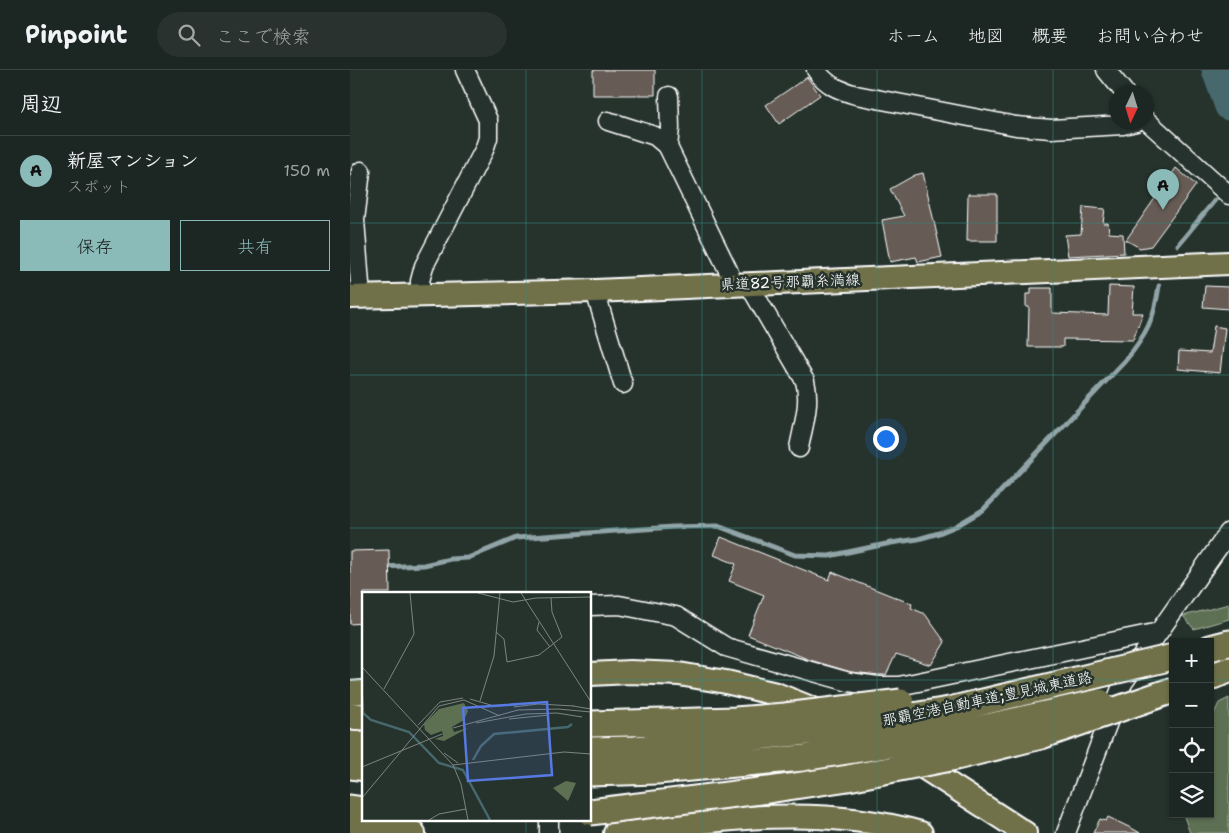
<!DOCTYPE html>
<html lang="ja">
<head>
<meta charset="utf-8">
<style>
	:root { --surface:#1c2622; --page:#29322f; --text:#f1f3f6; --muted:#a0a5a5; --line:#3a4340; --accent:#8bbbb9 }
	body { margin:0; font-family:"Shantell Sans","Klee One",sans-serif; background:var(--page); color:var(--text) }
	.controls { position:absolute; right:15px; bottom:15px; display:grid; overflow:hidden; border-radius:0px; box-shadow:0 1px 4px #0004 }
	.controls button { width:45px; height:45px; display:grid; place-items:center; padding:0; border:0; border-bottom:1px solid var(--line); background:var(--surface); color:var(--text); font:25px sans-serif }
	.compass { position:absolute; left:759px; top:15px; width:45px; height:45px; border-radius:50%; background:var(--surface); box-shadow:0 1px 4px #0004; rotate:184deg }
	.you { position:absolute; left:535px; top:368px; width:18px; height:18px; margin:-12px; border:4px solid #fff; border-radius:50%; background:#1a73e8; box-shadow:0 0 0 8px #1a73e833 }
	.badge { display:grid; place-items:center; width:32px; height:32px; border-radius:50%; background:var(--accent); color:#111; font-size:16px; font-weight:700 }
	.pin { position:absolute; translate:-50% -41px; filter:drop-shadow(0 1px 2px #0008) }
	.pin::after { content:''; position:absolute; top:26px; width:18px; height:15px; background:inherit; clip-path:polygon(0 0,100% 0,50% 100%) }
	.list { margin:0; padding:0; list-style:none }
	h2 { display:flex; justify-content:space-between; align-items:center; height:65px; margin:0; padding:0 20px; font-size:21px }
	h2 small { font-size:16px; font-weight:400; color:var(--muted) }
	.list li { display:grid; grid-template-columns:32px 1fr auto; gap:15px; align-items:center; box-sizing:border-box; height:70px; padding:0 20px; border-top:1px solid var(--line) }
	.list b { display:block; font-size:19px; white-space:nowrap }
	.list p { margin:0; font-size:16px; white-space:nowrap; color:var(--muted) }
	.list em { font-size:16px; font-style:normal; color:var(--muted) }
	.actions { display:flex; gap:10px; padding:15px 20px }
	.actions a { flex:1; padding:11px 0; border:1px solid var(--accent); border-radius:0px; text-align:center; font-size:18px; color:var(--accent) }
	.actions .main { background:var(--accent); color:#111 }
	.icon { flex:none; width:28px; height:28px; fill:none; stroke:currentColor; stroke-width:2; stroke-linecap:round; stroke-linejoin:round }
	.map { position:relative; flex:none; width:879px; height:763px; overflow:hidden }
	header { display:flex; align-items:center; gap:30px; box-sizing:border-box; height:70px; padding:0 25px; background:var(--surface); border-bottom:1px solid var(--line) }
	header strong { font-size:24px }
	nav { display:flex; gap:28px; margin-inline-start:auto; font-size:18px }
	.search { width:350px; height:45px; background:var(--page); display:flex; align-items:center; gap:12px; box-sizing:border-box; padding:0 18px; border-radius:28px; color:var(--muted); font-size:19px }
	main { display:flex }
	aside { flex:1; background:var(--surface) }
	.map>svg:first-child { display:block }
	.green { fill:#5d7052; stroke:#aeb8a8 }
	.lines { fill:none; stroke-linecap:round; stroke-linejoin:round }
	.stream { stroke:#91a4a7; stroke-width:5 }
	.river { stroke:#47686d; stroke-width:29 }
	.building { fill:#665b54; stroke:#fff }
	.minor-casing { stroke:#fff; stroke-width:21 }
	.major-casing { stroke:#fff; stroke-width:26 }
	.highway-casing { stroke:#fff; stroke-width:29 }
	.minor { stroke:#26332d; stroke-width:18 }
	.major { stroke:#70704a; stroke-width:22 }
	.highway { stroke:#70704a; stroke-width:25 }
	.highway-bridge-casing { stroke:#fff; stroke-width:29; stroke-linecap:butt }
	.highway-bridge { stroke:#70704a; stroke-width:25 }
	.grid { fill:none; stroke:#338b84; stroke-width:1; stroke-opacity:0.55 }
	.labels { text-anchor:middle; dominant-baseline:central; stroke-width:5; stroke-linejoin:round; paint-order:stroke }
	.street-label { font-size:15px; fill:#fff; stroke:#26332d }
	.inset-river { fill:none; stroke:#47686d; stroke-width:2.5 }
	.inset-road { fill:none; stroke:#7d8581; stroke-width:1 }
	.view { fill:#567ae2; fill-opacity:0.15; stroke:#567ae2; stroke-width:2.5 }
	.inset-edge { fill:none; stroke:#fff; stroke-width:2.5 }
</style>
</head>
<body>
<header>
<strong>Pinpoint</strong>
<div class="search"><svg class="icon" aria-label="search" viewBox="0 0 24 24"><circle cx="10" cy="10" r="6"/><path d="M15 15l6 6"/></svg>ここで検索</div>
<nav><a>ホーム</a><a>地図</a><a>概要</a><a>お問い合わせ</a></nav>
</header>
<main>
<aside>
<h2>周辺<small></small></h2>
<ul class="list">
<li><span class="badge">A</span><div><b>新屋マンション</b><p>スポット</p></div><em>150 m</em></li>
</ul>
<div class="actions"><a class="main">保存</a><a>共有</a></div>
</aside>
<div class="map">
<svg width="879" height="763" viewBox="0 0 879 763">
	<rect width="100%" height="100%" fill="#26332d"/>
	<filter id="ink" filterUnits="userSpaceOnUse"><feTurbulence type="fractalNoise" baseFrequency=".02" numOctaves="2"/><feDisplacementMap in="SourceGraphic" scale="10" xChannelSelector="R" yChannelSelector="G"/><feConvolveMatrix kernelMatrix="1 2 1 2 8 2 1 2 1" color-interpolation-filters="sRGB"/></filter>
	<g filter="url(#ink)">
		<!-- green -->
		<path class="green" d="M879,534V549L844,559L833,546Z
			M879,628V763H840L833,744H860V652L869,633Z"/>
		<g class="lines">
			<!-- stream -->
			<path class="stream" d="M828,175L865,130
				M33,497L74,495L100,489L118,488L166,468L323,457L368,456L445,485L479,486L541,473L568,469L589,463L606,456L633,440L775,291C797,264 804,250 809,216"/>
			<!-- river -->
			<path class="river" d="M866,0L879,36"/>
		</g>
		<!-- building -->
		<path class="building" d="M243,0H305V25H243Z
			M457,7L470,25L429,54L416,35Z
			M826,98L846,115L801,176L790,178L776,170Z
			M573,103L592,187L568,192L566,187L540,192L532,150L554,146L540,119L565,105Z
			M618,124H647V171H617Z
			M733,137L755,139L753,153H758L759,163L773,164L774,183L718,186L715,165L731,164Z
			M759,216L784,217L782,243H793L783,270L713,269V277H678L679,237H676V224H681V218H702V243L758,245Z
			M855,216L879,217V239L853,237Z
			M864,256L875,258L870,303L828,299L829,281L860,283Z
			M371,467L479,510L482,502L562,534L561,538L575,544L595,572L581,595L546,584L536,605H529L501,602L460,590L398,565L414,525L379,511L386,494L364,485Z
			M39,480L40,523H14V553L0,554V481Z
			M758,747L785,760L790,763H743L750,749L756,751Z"/>
		<g class="lines">
			<!-- minor casing -->
			<g class="minor-casing">
				<path id="minor" d="M466,0C476,15 489,20 506,25L666,56L701,59L773,55L786,52
					M756,0L774,22
					M796,50L879,125
					M258,51L305,66L318,77L378,200L383,214
					M318,77L320,58L319,26
					M11,101L5,150L11,227
					M398,213L455,311C461,333 453,356 449,378
					M245,221L273,314
					M70,227V211L74,196L134,80L138,68V50L115,0
					M240,536L269,535L326,546L376,577L499,612L528,616H549L809,562
					M199,763V749
					M716,763L773,613L879,462"/>
			</g>
			<!-- major casing -->
			<g class="major-casing">
				<path id="major" d="M0,227L245,221L879,193
					M240,604L280,602L329,604L376,612L426,624L476,644
					M0,623L14,622
					M559,688L675,763
					M0,755L64,763
					M265,763C368,749 469,734 571,763"/>
			</g>
			<!-- highway casing -->
			<g class="highway-casing">
				<path id="highway" d="M860,578L879,573
					M860,607L879,600
					M0,646L14,647
					M0,674L14,675
					M0,696L14,698
					M0,738L14,740"/>
			</g>
			<!-- minor -->
			<use href="#minor" class="minor"/>
			<!-- major -->
			<use href="#major" class="major"/>
			<!-- highway -->
			<use href="#highway" class="highway"/>
			<!-- highway-bridge casing -->
			<g class="highway-bridge-casing">
				<path id="highway-bridge" d="M240,654L385,650L435,646L551,632
					M240,680L285,679L477,660L599,640L823,587
					M240,703L307,701L453,688L600,665L750,632
					M240,742L418,720L498,708L606,687L691,666L823,620"/>
			</g>
			<!-- highway-bridge -->
			<use href="#highway-bridge" class="highway-bridge"/>
		</g>
	</g>
	<!-- grid -->
	<path class="grid" d="M176,0V523M352,0V763M527,0V763M703,0V763M0,153H879M0,305H879M0,458H879M0,610H14M240,610H823M860,610H879M176,749V763"/>
	<g class="labels">
		<!-- street labels -->
		<g class="street-label">
			<text transform="translate(440 212) rotate(-2)">県道82号那覇糸満線</text>
			<text transform="translate(637 629) rotate(-12)">那覇空港自動車道;豊見城東道路</text>
		</g>
	</g>
	<!-- overview -->
	<g transform="translate(12 522)">
		<rect width="229" height="229" fill="#26332d"/>
		<path d="M102,111L106,119L102,128L90,135L92,140L106,136L82,149L73,147L81,144L80,139L69,143L63,138L62,132L77,117ZM204,189L214,191L206,209L191,196Z" fill="#5d7052"/>
		<path class="inset-river" d="M0,104L1,121L9,128L47,140L77,171L101,178L128,228M111,168L119,154L132,142L206,135L210,132"/>
		<path class="inset-road" d="M116,1L151,10L174,6L229,5M159,1L229,110M177,30L175,38L188,55M134,40L142,47L145,70L177,63L200,45L190,20L189,6M0,75L91,173L99,192L106,228M22,97L52,42L48,1M108,107L132,114L155,113M118,109L132,64L138,1M211,114L229,117M152,115L176,112L212,114M147,127L187,123M114,131L164,122L195,121L220,125M56,133L78,110L101,106M91,136L156,118L196,117L229,120M82,161L96,171M91,173L202,160L229,162M0,175L80,142M0,206L77,114L102,108L138,124M67,228L77,222L104,217"/>
		<path class="view" d="M185,110L190,183L106,189L101,116Z"/>
		<rect width="229" height="229" class="inset-edge"/>
	</g>
</svg>
<div class="controls">
<button>+</button>
<button>−</button>
<button><svg class="icon" aria-label="locate" viewBox="0 0 24 24"><circle cx="12" cy="12" r="6"/><path d="M12 2v4M12 18v4M2 12h4M18 12h4"/></svg></button>
<button><svg class="icon" aria-label="layers" viewBox="0 0 24 24"><path d="M12 4l9 5-9 5-9-5zM3 14l9 5 9-5"/></svg></button>
</div>
<svg class="compass" viewBox="-18 -18 36 36"><path d="M0-13l5 13h-10z" fill="#e53935"/><path d="M0 13l5-13h-10z" fill="#a0a5a5"/></svg>
<div class="you"></div>
<div class="pin badge" style="left:813px;top:140px">A</div>
</div>
</main>
</body>
</html>
